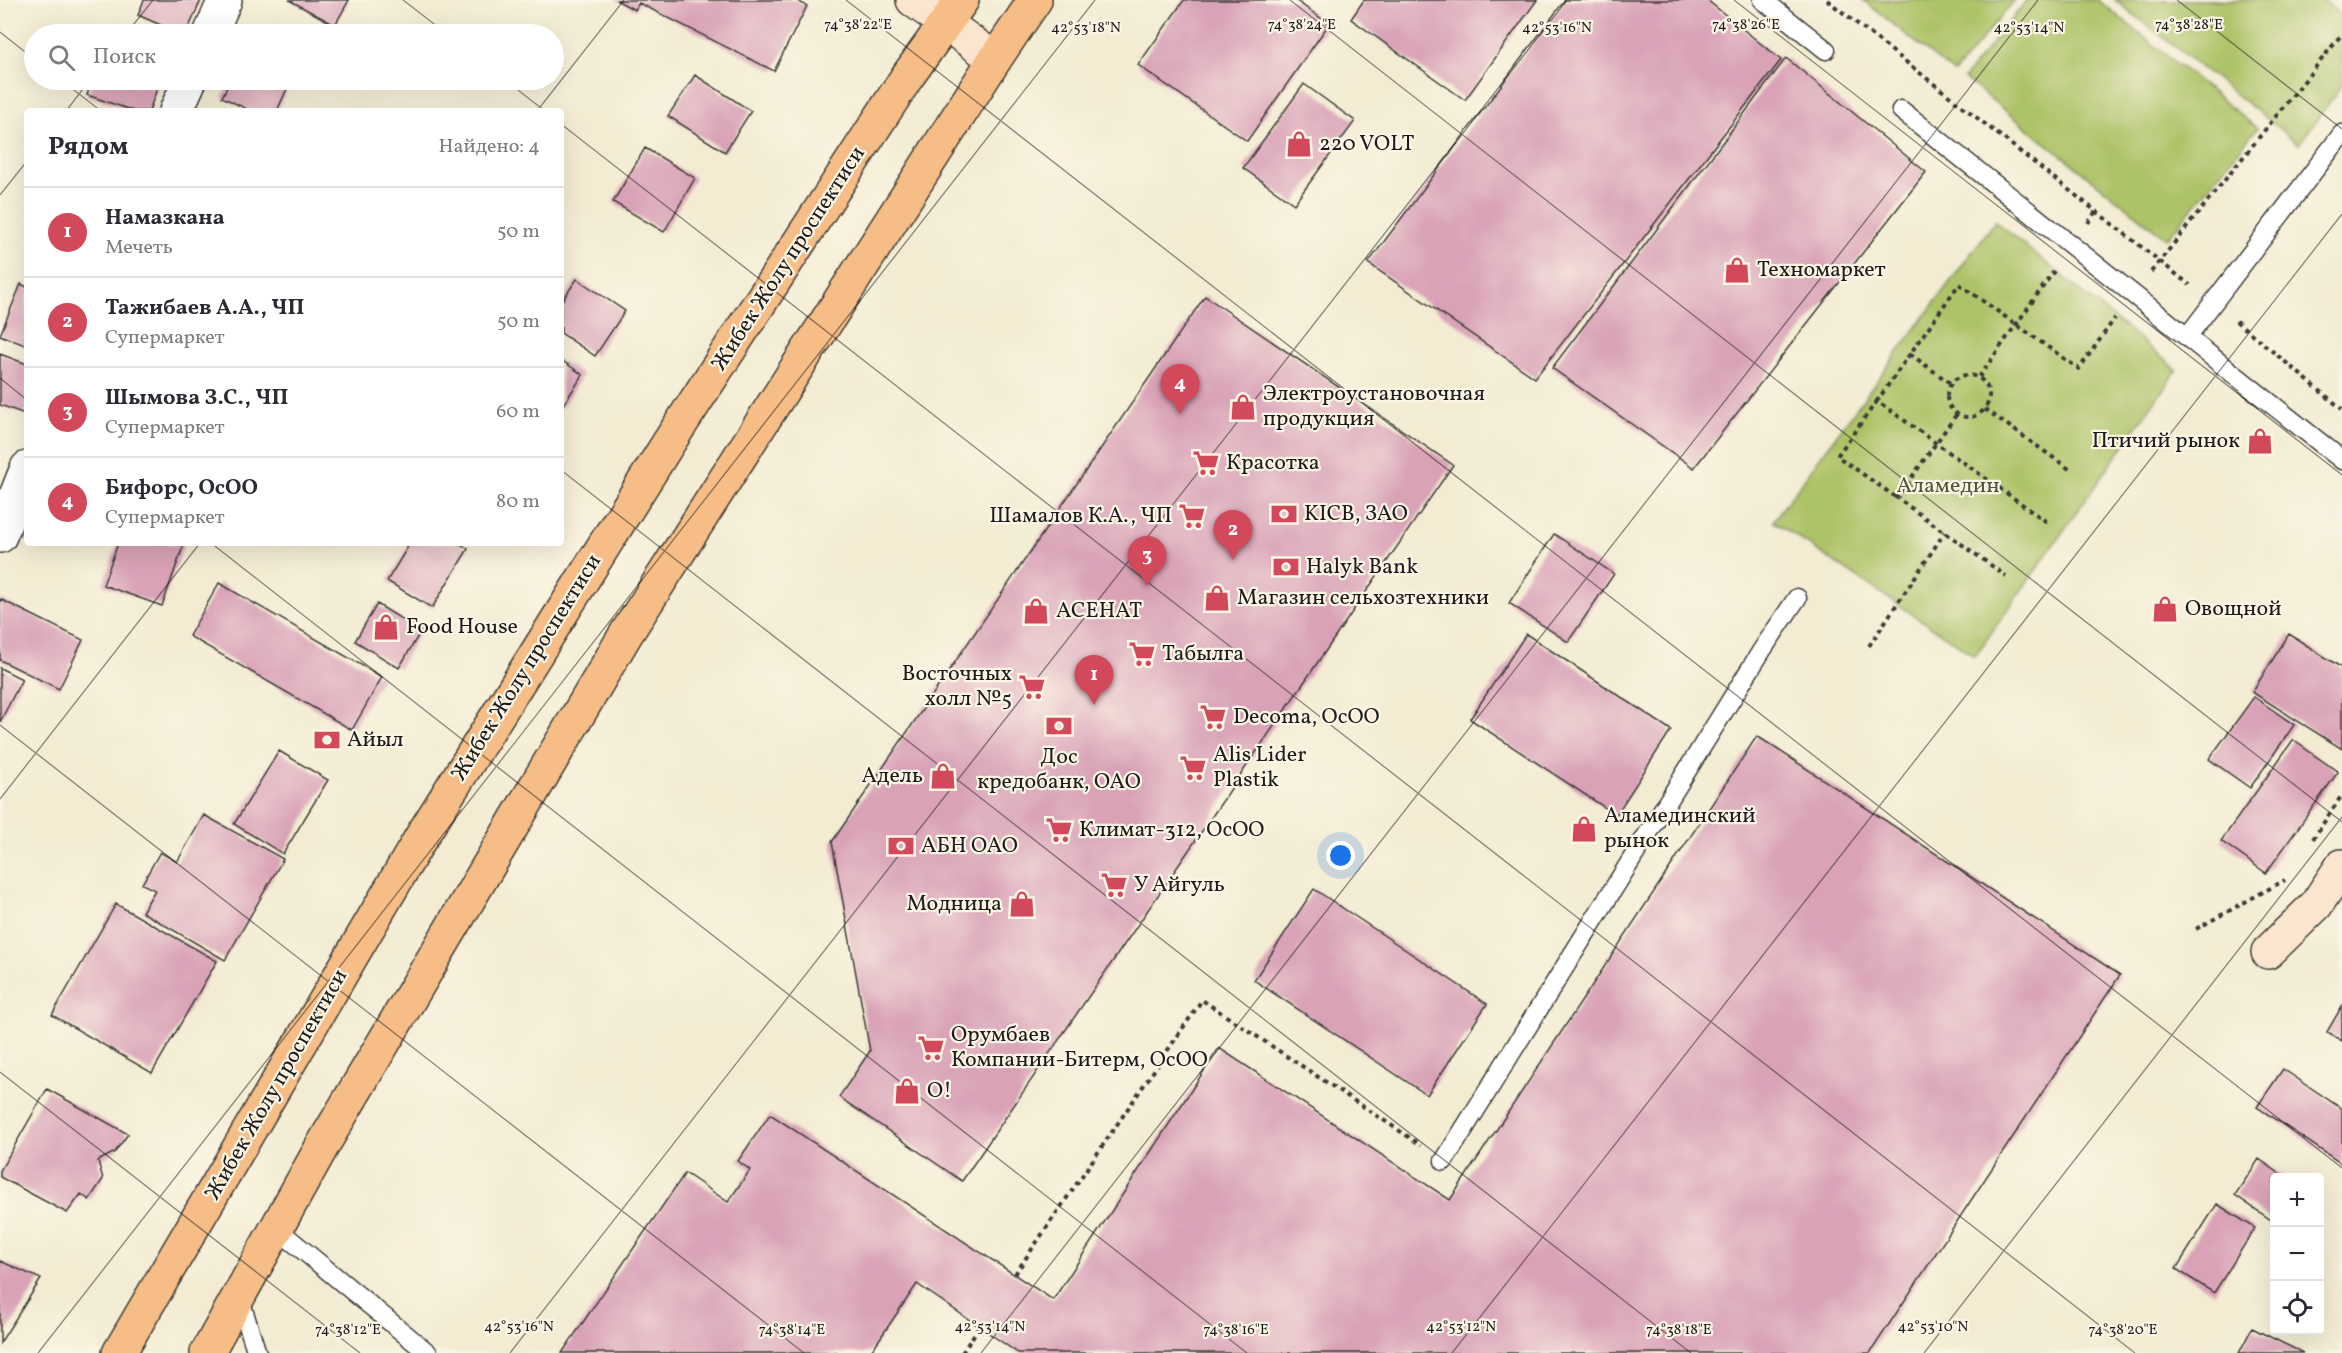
<!DOCTYPE html>
<html lang="ru">
<head>
<meta charset="utf-8">
<style>
	:root { --surface:#fff; --page:#f2f2f3; --text:#2b2b33; --muted:#7c7c81; --line:#e1e1e2; --accent:#d1495b }
	body { margin:0; font-family:Vollkorn,serif; background:var(--page); color:var(--text) }
	.controls { position:absolute; right:18px; bottom:18px; display:grid; overflow:hidden; border-radius:6px; box-shadow:0 6px 24px #0002 }
	.controls button { width:54px; height:54px; display:grid; place-items:center; padding:0; border:0; border-bottom:2px solid var(--line); background:var(--surface); color:var(--text); font:30px sans-serif }
	.you { position:absolute; left:1341px; top:856px; width:21px; height:21px; margin:-15px; border:4px solid #fff; border-radius:50%; background:#1a73e8; box-shadow:0 0 0 9px #1a73e833 }
	.badge { display:grid; place-items:center; width:39px; height:39px; border-radius:50%; background:var(--accent); color:#fff; font-size:20px; font-weight:700 }
	.pin { position:absolute; translate:-50% -50px; filter:drop-shadow(0 2px 3px #0008) }
	.pin::after { content:''; position:absolute; top:32px; width:21px; height:18px; background:inherit; clip-path:polygon(0 0,100% 0,50% 100%) }
	.list { margin:0; padding:0; list-style:none }
	h2 { display:flex; justify-content:space-between; align-items:center; height:78px; margin:0; padding:0 24px; font-size:26px }
	h2 small { font-size:20px; font-weight:400; color:var(--muted) }
	.list li { display:grid; grid-template-columns:39px 1fr auto; gap:18px; align-items:center; box-sizing:border-box; height:90px; padding:0 24px; border-top:2px solid var(--line) }
	.list b { display:block; font-size:22px; white-space:nowrap }
	.list p { margin:0; font-size:20px; white-space:nowrap; color:var(--muted) }
	.list em { font-size:20px; font-style:normal; color:var(--muted) }
	.icon { flex:none; width:33px; height:33px; fill:none; stroke:currentColor; stroke-width:2; stroke-linecap:round; stroke-linejoin:round }
	.map { position:relative; flex:none; width:2342px; height:1353px; overflow:hidden }
	.search { position:absolute; background:var(--surface); box-shadow:0 6px 24px #0002; left:24px; top:24px; width:540px; height:66px; display:flex; align-items:center; gap:15px; box-sizing:border-box; padding:0 21px; border-radius:33px; color:var(--muted); font-size:22px }
	.panel { position:absolute; background:var(--surface); box-shadow:0 6px 24px #0002; left:24px; top:108px; width:540px; height:438px; border-radius:6px }
	.map>svg:first-child { display:block }
	.green { fill:#adc368; stroke:#647042; stroke-width:1.5 }
	.building { fill:#d9a2b7 }
	.lines { fill:none; stroke-linecap:round; stroke-linejoin:round }
	.lane-casing { stroke:#3c3b37; stroke-width:21 }
	.street-casing { stroke:#3c3b37; stroke-width:36 }
	.secondary-casing { stroke:#3c3b37; stroke-width:36 }
	.primary-casing { stroke:#3c3b37; stroke-width:36 }
	.path { stroke:#3c3b37; stroke-width:4; stroke-dasharray:4.5 4.5; stroke-linecap:butt }
	.lane { stroke:#fff; stroke-width:18 }
	.street { stroke:#fff; stroke-width:33 }
	.secondary { stroke:#fbe5cf; stroke-width:33 }
	.primary { stroke:#f6be86; stroke-width:33 }
	.ticks { fill:none; stroke:#1c1c1c; stroke-width:1.5; stroke-opacity:0.45 }
	.labels { text-anchor:middle; dominant-baseline:central; stroke-width:4.5; stroke-linejoin:round; paint-order:stroke }
	.poi-label { font-size:22px; fill:#1c1c1c; stroke:#fcf5e5; text-anchor:start }
	.street-label { font-size:22px; fill:#1c1c1c; stroke:#fcf5e5 }
	.park-label { font-size:22px; fill:#4f5637; stroke:#fcf5e5 }
	.ticks-label { font-size:15px; text-anchor:middle; fill:#1c1c1c; stroke:#fcf5e5; stroke-width:4.5; stroke-linejoin:round; paint-order:stroke }
</style>
</head>
<body>
<div class="map">
<svg width="2342" height="1353" viewBox="0 0 2342 1353">
	<rect width="100%" height="100%" fill="#fcf5e5"/>
	<filter id="ink" filterUnits="userSpaceOnUse"><feTurbulence type="fractalNoise" baseFrequency=".0167" numOctaves="2"/><feDisplacementMap in="SourceGraphic" scale="12" xChannelSelector="R" yChannelSelector="G"/><feConvolveMatrix kernelMatrix="1 2 1 2 8 2 1 2 1" color-interpolation-filters="sRGB"/></filter>
	<filter id="wash" filterUnits="userSpaceOnUse"><feTurbulence type="fractalNoise" baseFrequency=".008" numOctaves="4" result="noise"/><feDisplacementMap in="SourceGraphic" scale="24" xChannelSelector="R" yChannelSelector="G"/><feGaussianBlur stdDeviation="1.35" result="paint"/><feColorMatrix in="noise" values="0 0 0 0 0 0 0 0 0 0 0 0 0 0 0 0 0 1.4 0 .05"/><feComposite in="paint" operator="in"/></filter>
	<g filter="url(#wash)">
		<rect width="100%" height="100%" fill="#f3ecd3"/>
		<!-- green -->
		<path class="green" d="M1863,0H2015L1954,73Z
			M2027,0H2098L2257,128L2167,239L1964,78Z
			M2115,0H2323L2342,16V85L2299,144Z
			M1995,221L2177,370L1975,656L1773,521Z"/>
		<g id="blocks">
			<!-- building -->
			<path class="building" d="M144,0H201L186,34H181L138,15Z
				M289,0H349L335,25Z
				M616,0H796L807,6L774,71L639,3L635,10Z
				M1184,0H1295L1329,24L1247,141L1138,65Z
				M1364,0H1537L1465,100L1351,19Z
				M1565,0H1707L1781,60L1535,378L1368,263Z
				M1786,58L1926,172L1694,468L1552,368Z
				M695,75L751,111L725,152L668,116Z
				M92,80H160L149,111H134L87,95Z
				M231,80H291L277,111H251L222,97Z
				M1304,84L1355,121L1294,204L1243,168Z
				M645,148L695,178L664,232L613,202Z
				M577,279L625,311L595,356L561,333V302Z
				M21,284L27,287V346L0,335Z
				M1205,296L1453,465L962,1181L839,1097L870,1051L832,842Z
				M0,354L27,364V408L25,414L0,405Z
				M561,360L583,375L561,408Z
				M1554,534L1614,574L1568,642L1509,603Z
				M118,543L184,544L162,606L103,585Z
				M410,543H459L468,549L432,608L387,581Z
				M219,583L382,677L352,730L189,636Z
				M0,599L83,640L59,689L0,660Z
				M377,604L421,631L399,668L355,641Z
				M1526,634L1671,730L1616,815L1470,719Z
				M2289,634L2342,668V749L2252,692Z
				M0,668L22,679L0,722Z
				M2254,697L2294,725L2250,788L2209,759Z
				M1757,736L2120,975L1870,1353H1018L917,1284L870,1353H562L685,1173L728,1202L750,1170L738,1161L770,1114L1053,1300L1219,1048L1450,1200Z
				M2293,740L2338,772L2266,873L2221,841Z
				M279,751L328,780L283,854L234,824Z
				M204,815L283,859L225,960L142,912L155,890L142,884L160,852L177,862Z
				M1314,889L1487,1004L1427,1095L1254,980Z
				M116,904L217,961L152,1073L52,1015Z
				M2342,1006V1041L2327,1032Z
				M2283,1069L2342,1109V1164L2257,1107Z
				M47,1089L128,1134L115,1152L98,1161L103,1179L89,1200L81,1194L67,1213L0,1177V1171Z
				M2259,1159L2286,1178H2274V1222L2235,1195Z
				M2217,1204L2255,1228L2214,1293L2176,1269Z
				M0,1261L41,1279L0,1343Z
				M2252,1328L2303,1353H2239Z"/>
		</g>
	</g>
	<g filter="url(#ink)">
		<use href="#blocks" fill-opacity="0" stroke="#3c3b37" stroke-width="1.5"/>
		<g class="lines">
			<!-- lane casing -->
			<g class="lane-casing">
				<path id="lane" d="M1763,0L1826,50
					M1901,110L2342,460
					M2187,337L2342,134
					M1444,1161L1762,650L1797,598
					M276,1228L428,1353
					M239,1297L257,1353"/>
			</g>
			<!-- street casing -->
			<g class="street-casing">
				<path id="street" d="M210,34L225,0
					M176,111L190,80
					M0,536L27,468"/>
			</g>
			<!-- secondary casing -->
			<g class="secondary-casing">
				<path id="secondary" d="M913,0L995,59
					M2268,952L2316,905L2342,866"/>
			</g>
			<!-- primary casing -->
			<g class="primary-casing">
				<path id="primary" d="M119,1353L423,834L669,442L907,77L962,0
					M207,1353L324,1143L626,634L995,59L1035,0"/>
			</g>
			<!-- path -->
			<path class="path" d="M1827,0L2190,285
				M2088,223L2096,211
				M2151,272L2342,34
				M2236,321L2342,409
				M1910,354L1877,401L2047,522
				M1947 396a21 21 0 1 1 42 0a21 21 0 1 1-42 0Z
				M1979,377L2054,271
				M1950,383L1910,354L1959,284L2079,369L2115,318
				M1877,401L1837,456L1897,498
				M1985,409L2072,471
				M1956,415L1897,498L2006,576
				M1869,646L1945,532
				M2313,839L2342,795
				M2196,929L2285,880
				M1015,1274L1202,1000L1421,1145
				M962,1353L979,1327"/>
			<!-- lane -->
			<use href="#lane" class="lane"/>
			<!-- street -->
			<use href="#street" class="street"/>
			<!-- secondary -->
			<use href="#secondary" class="secondary"/>
			<!-- primary -->
			<use href="#primary" class="primary"/>
		</g>
	</g>
	<!-- ticks -->
	<path class="ticks" d="M403,0L447,34M846,0L2342,1168M1290,0L2342,822M1734,0L2342,475M2177,0L2342,129M0,32L34,59M126,34L153,0M61,80L101,111M505,80L545,111M66,111L90,80M537,111L624,0M561,124L2135,1353M0,195L27,161M0,378L27,400M561,470L1691,1353M211,543L1247,1353M0,725L804,1353M0,799L200,543M0,1072L360,1353M38,1353L1095,0M510,1353L1567,0M981,1353L2038,0M1452,1353L2342,214M1924,1353L2342,817"/>
	<!-- icons -->
	<defs>
		<g id="shop-bare" transform="scale(2.07)"><path d="M-5-2.5h2.3a2.7 3.5 0 0 1 5.4 0H5L5.5 6h-11ZM-1.5-2.5h3a1.5 2.3 0 0 0-3 0Z" fill="#d1495b" stroke="#fcf5e5" stroke-width="2.5" paint-order="stroke"/></g>
		<g id="supermarket-bare" transform="scale(2.07)"><path d="M-6-5.5h2.5l.6 2H6L4.5 2H-2.5L-4.4-4H-6ZM-1.5 3.2a1.3 1.3 0 1 0 .1 0ZM3 3.2a1.3 1.3 0 1 0 .1 0Z" fill="#d1495b" stroke="#fcf5e5" stroke-width="2.5" paint-order="stroke"/></g>
		<g id="bank-bare" transform="scale(2.07)"><path d="M-6-4H6V4H-6ZM0-2.3a2.3 2.3 0 1 0 0 4.6a2.3 2.3 0 1 0 0-4.6Z" fill="#d1495b" stroke="#fcf5e5" stroke-width="2.5" paint-order="stroke"/></g>
	</defs>
	<g fill-rule="evenodd">
		<use href="#shop-bare" x="1299" y="144"/>
		<use href="#shop-bare" x="1737" y="270"/>
		<use href="#shop-bare" x="1243" y="407"/>
		<use href="#shop-bare" x="2260" y="441"/>
		<use href="#supermarket-bare" x="1206" y="463"/>
		<use href="#bank-bare" x="1284" y="514"/>
		<use href="#supermarket-bare" x="1192" y="516"/>
		<use href="#bank-bare" x="1286" y="567"/>
		<use href="#shop-bare" x="1217" y="598"/>
		<use href="#shop-bare" x="2165" y="609"/>
		<use href="#shop-bare" x="1036" y="611"/>
		<use href="#shop-bare" x="386" y="627"/>
		<use href="#supermarket-bare" x="1142" y="654"/>
		<use href="#supermarket-bare" x="1032" y="687"/>
		<use href="#supermarket-bare" x="1213" y="717"/>
		<use href="#bank-bare" x="1059" y="726"/>
		<use href="#bank-bare" x="327" y="740"/>
		<use href="#supermarket-bare" x="1193" y="768"/>
		<use href="#shop-bare" x="943" y="776"/>
		<use href="#shop-bare" x="1584" y="829"/>
		<use href="#supermarket-bare" x="1059" y="830"/>
		<use href="#bank-bare" x="901" y="846"/>
		<use href="#supermarket-bare" x="1114" y="885"/>
		<use href="#shop-bare" x="1022" y="904"/>
		<use href="#supermarket-bare" x="931" y="1048"/>
		<use href="#shop-bare" x="907" y="1091"/>
	</g>
	<g class="labels">
		<!-- poi labels -->
		<g class="poi-label">
			<text x="1319" y="144">220 VOLT</text>
			<text x="1757" y="270">Техномаркет</text>
			<text x="1263" y="394">Электроустановочная<tspan x="1263" dy="25">продукция</tspan></text>
			<text x="2240" y="441" text-anchor="end">Птичий рынок</text>
			<text x="1226" y="463">Красотка</text>
			<text x="1304" y="514">KICB, ЗАО</text>
			<text x="1172" y="516" text-anchor="end">Шамалов К.А., ЧП</text>
			<text x="1306" y="567">Halyk Bank</text>
			<text x="1237" y="598">Магазин сельхозтехники</text>
			<text x="2185" y="609">Овощной</text>
			<text x="1056" y="611">АСЕНАТ</text>
			<text x="406" y="627">Food House</text>
			<text x="1162" y="654">Табылга</text>
			<text x="1012" y="674" text-anchor="end">Восточных<tspan x="1012" dy="25">холл №5</tspan></text>
			<text x="1233" y="717">Decoma, OcOO</text>
			<text x="347" y="740">Айыл</text>
			<text x="1213" y="755">Alis Lider<tspan x="1213" dy="25">Plastik</tspan></text>
			<text x="1059" y="757" text-anchor="middle">Дос<tspan x="1059" dy="25">кредобанк, ОАО</tspan></text>
			<text x="923" y="776" text-anchor="end">Адель</text>
			<text x="1604" y="816">Аламединский<tspan x="1604" dy="25">рынок</tspan></text>
			<text x="1079" y="830">Климат-312, ОсОО</text>
			<text x="921" y="846">АБН ОАО</text>
			<text x="1134" y="885">У Айгуль</text>
			<text x="1002" y="904" text-anchor="end">Модница</text>
			<text x="951" y="1035">Орумбаев<tspan x="951" dy="25">Компании-Битерм, ОсОО</tspan></text>
			<text x="927" y="1091">О!</text>
		</g>
		<!-- street labels -->
		<g class="street-label">
			<text transform="translate(789 259) rotate(-57)">Жибек Жолу проспектиси</text>
			<text transform="translate(527 668) rotate(-58)">Жибек Жолу проспектиси</text>
			<text transform="translate(277 1085) rotate(-60)">Жибек Жолу проспектиси</text>
		</g>
		<!-- park labels -->
		<g class="park-label">
			<text x="1948" y="486">Аламедин</text>
		</g>
	</g>
	<g class="ticks-label">
		<text x="858" y="29">74°38'22"E</text>
		<text x="1302" y="29">74°38'24"E</text>
		<text x="1746" y="29">74°38'26"E</text>
		<text x="2189" y="29">74°38'28"E</text>
		<text x="1086" y="32">42°53'18"N</text>
		<text x="1557" y="32">42°53'16"N</text>
		<text x="2029" y="32">42°53'14"N</text>
		<text x="519" y="1331">42°53'16"N</text>
		<text x="990" y="1331">42°53'14"N</text>
		<text x="1461" y="1331">42°53'12"N</text>
		<text x="1933" y="1331">42°53'10"N</text>
		<text x="348" y="1334">74°38'12"E</text>
		<text x="792" y="1334">74°38'14"E</text>
		<text x="1236" y="1334">74°38'16"E</text>
		<text x="1679" y="1334">74°38'18"E</text>
		<text x="2123" y="1334">74°38'20"E</text>
	</g>
</svg>
<div class="controls">
<button>+</button>
<button>−</button>
<button><svg class="icon" aria-label="locate" viewBox="0 0 24 24"><circle cx="12" cy="12" r="6"/><path d="M12 2v4M12 18v4M2 12h4M18 12h4"/></svg></button>
</div>
<div class="you"></div>
<div class="pin badge" style="left:1094px;top:705px">1</div>
<div class="pin badge" style="left:1233px;top:560px">2</div>
<div class="pin badge" style="left:1147px;top:586px">3</div>
<div class="pin badge" style="left:1180px;top:414px">4</div>
<div class="search"><svg class="icon" aria-label="search" viewBox="0 0 24 24"><circle cx="10" cy="10" r="6"/><path d="M15 15l6 6"/></svg>Поиск</div>
<section class="panel">
<h2>Рядом<small>Найдено: 4</small></h2>
<ul class="list">
<li><span class="badge">1</span><div><b>Намазкана</b><p>Мечеть</p></div><em>50 m</em></li>
<li><span class="badge">2</span><div><b>Тажибаев А.А., ЧП</b><p>Супермаркет</p></div><em>50 m</em></li>
<li><span class="badge">3</span><div><b>Шымова З.С., ЧП</b><p>Супермаркет</p></div><em>60 m</em></li>
<li><span class="badge">4</span><div><b>Бифорс, ОсОО</b><p>Супермаркет</p></div><em>80 m</em></li>
</ul>
</section>
</div>
</body>
</html>
